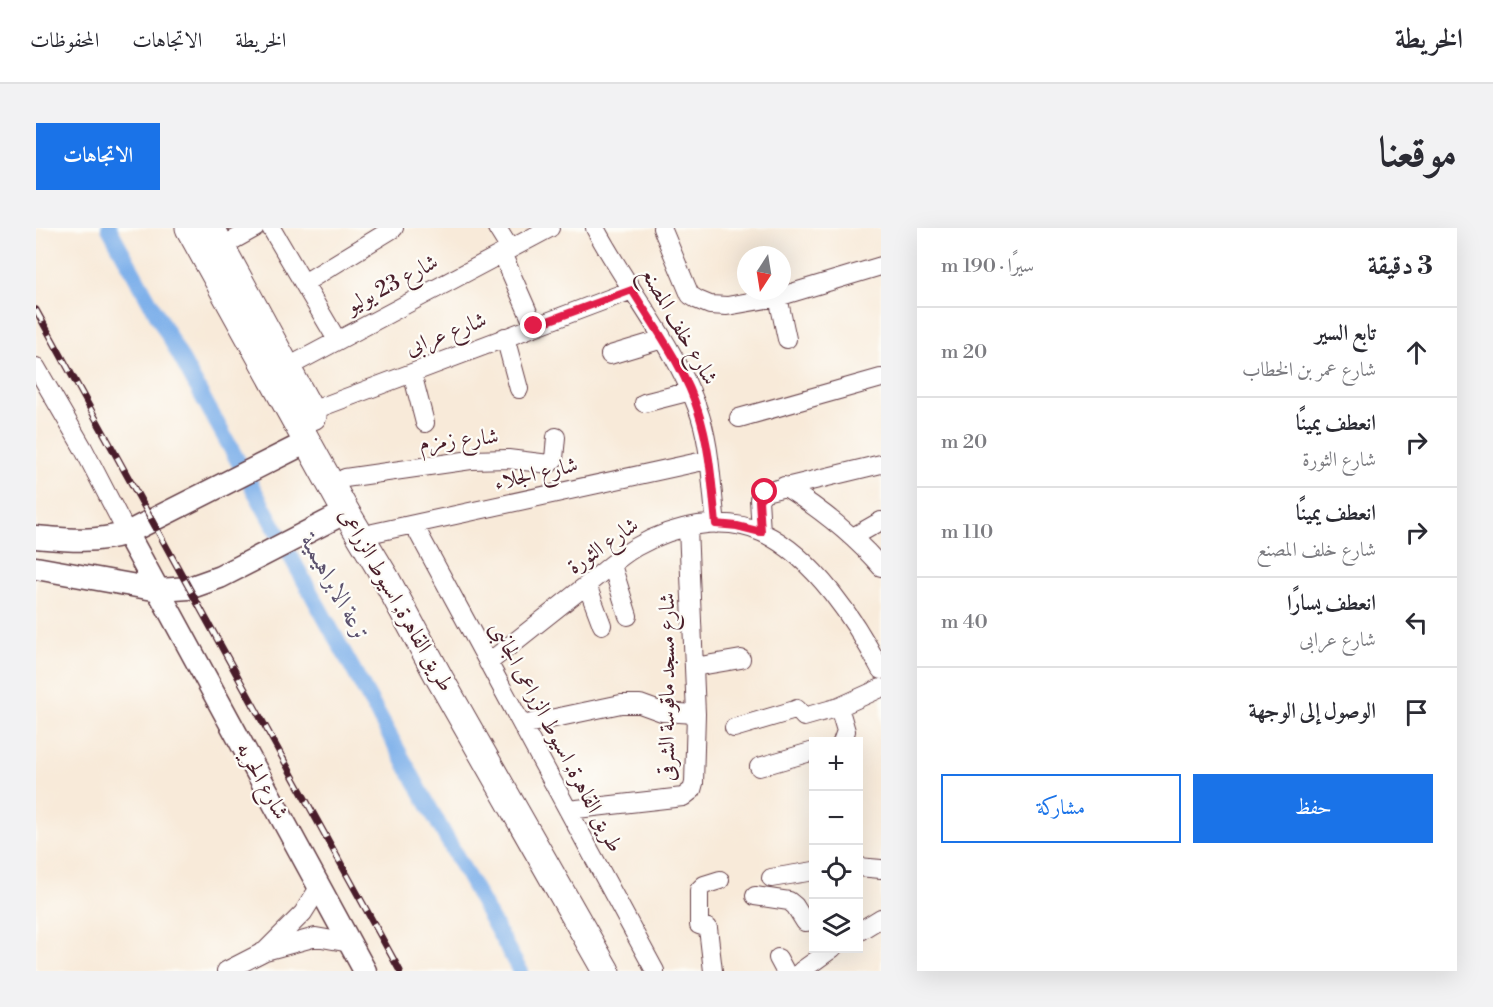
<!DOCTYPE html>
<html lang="ar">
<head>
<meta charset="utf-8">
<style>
	:root { --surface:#fff; --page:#f2f2f3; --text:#2b2b33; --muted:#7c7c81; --line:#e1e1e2; --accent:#1a73e8 }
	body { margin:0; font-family:"Libre Bodoni",Amiri,serif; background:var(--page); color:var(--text); direction:rtl }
	.controls { position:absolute; right:18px; bottom:18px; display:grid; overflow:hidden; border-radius:0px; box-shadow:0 6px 24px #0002 }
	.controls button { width:54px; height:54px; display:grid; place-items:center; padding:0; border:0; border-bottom:2px solid var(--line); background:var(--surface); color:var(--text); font:30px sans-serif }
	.compass { position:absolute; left:701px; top:18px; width:54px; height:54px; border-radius:50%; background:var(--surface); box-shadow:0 6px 24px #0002; rotate:192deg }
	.stop { position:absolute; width:18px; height:18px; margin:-14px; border:4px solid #e11d48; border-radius:50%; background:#fff }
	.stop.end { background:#e11d48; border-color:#fff; box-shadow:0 2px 6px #0008 }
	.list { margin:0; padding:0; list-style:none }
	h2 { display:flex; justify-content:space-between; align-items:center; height:78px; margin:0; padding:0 24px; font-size:26px }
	h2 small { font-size:20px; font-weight:400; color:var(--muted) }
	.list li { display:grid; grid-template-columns:39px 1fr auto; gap:18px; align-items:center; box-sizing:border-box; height:90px; padding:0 24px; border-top:2px solid var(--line) }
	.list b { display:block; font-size:22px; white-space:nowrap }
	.list p { margin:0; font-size:20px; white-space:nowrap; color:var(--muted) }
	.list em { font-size:20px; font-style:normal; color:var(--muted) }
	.actions { display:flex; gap:12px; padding:18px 24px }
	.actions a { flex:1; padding:14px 0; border:2px solid var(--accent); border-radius:0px; text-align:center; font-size:21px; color:var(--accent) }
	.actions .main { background:var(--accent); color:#fff }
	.icon { flex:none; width:33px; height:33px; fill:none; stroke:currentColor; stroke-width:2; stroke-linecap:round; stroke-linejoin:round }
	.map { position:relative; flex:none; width:845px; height:743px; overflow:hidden; direction:ltr; border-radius:0px }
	header { display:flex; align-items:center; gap:36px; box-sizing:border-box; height:84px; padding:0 30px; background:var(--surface); border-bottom:2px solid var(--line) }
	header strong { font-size:28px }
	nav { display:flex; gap:33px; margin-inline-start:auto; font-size:21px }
	.intro { display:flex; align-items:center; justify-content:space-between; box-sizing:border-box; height:144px; padding:0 36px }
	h1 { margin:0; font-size:42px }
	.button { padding:15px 27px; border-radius:0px; background:var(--accent); color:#fff; font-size:21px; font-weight:700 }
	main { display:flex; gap:36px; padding:0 36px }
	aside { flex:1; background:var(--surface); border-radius:0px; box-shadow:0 6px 24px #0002 }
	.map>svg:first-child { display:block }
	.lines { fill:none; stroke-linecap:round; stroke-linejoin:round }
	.canal { stroke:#7eb0ea; stroke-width:16 }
	.minor-casing { stroke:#643d45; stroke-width:20 }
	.major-casing { stroke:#643d45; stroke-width:25 }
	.highway-casing { stroke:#643d45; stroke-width:29 }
	.minor { stroke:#fff; stroke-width:18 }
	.major { stroke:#fff; stroke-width:22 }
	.highway { stroke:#fff; stroke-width:27 }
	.rail-casing { stroke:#4a1f2b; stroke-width:7 }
	.rail { stroke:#fdfcf7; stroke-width:4.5; stroke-dasharray:14; stroke-linecap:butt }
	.route { stroke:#e11d48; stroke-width:8 }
	.labels { text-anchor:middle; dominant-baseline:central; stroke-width:4.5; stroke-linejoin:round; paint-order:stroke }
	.street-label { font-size:22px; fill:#4a1f2b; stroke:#fdfcf7 }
	.water-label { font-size:24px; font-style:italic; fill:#5c526e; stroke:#fdfcf7 }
</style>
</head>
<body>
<header>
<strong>الخريطة</strong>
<nav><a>الخريطة</a><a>الاتجاهات</a><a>المحفوظات</a></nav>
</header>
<div class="intro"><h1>موقعنا</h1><a class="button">الاتجاهات</a></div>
<main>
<aside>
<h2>3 دقيقة<small>سيرًا · 190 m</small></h2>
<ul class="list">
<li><svg class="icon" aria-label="ahead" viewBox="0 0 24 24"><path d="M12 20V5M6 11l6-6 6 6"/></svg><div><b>تابع السير</b><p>شارع عمر بن الخطاب</p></div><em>20 m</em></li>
<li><svg class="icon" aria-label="right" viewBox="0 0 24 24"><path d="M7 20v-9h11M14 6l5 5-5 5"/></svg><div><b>انعطف يمينًا</b><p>شارع الثورة</p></div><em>20 m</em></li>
<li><svg class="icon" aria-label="right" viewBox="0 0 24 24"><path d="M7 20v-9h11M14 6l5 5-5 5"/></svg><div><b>انعطف يمينًا</b><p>شارع خلف المصنع</p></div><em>110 m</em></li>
<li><svg class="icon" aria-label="left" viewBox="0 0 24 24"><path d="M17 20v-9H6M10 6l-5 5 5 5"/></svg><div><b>انعطف يسارًا</b><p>شارع عرابى</p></div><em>40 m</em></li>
<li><svg class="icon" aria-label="arrive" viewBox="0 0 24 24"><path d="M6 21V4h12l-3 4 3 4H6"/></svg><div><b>الوصول إلى الوجهة</b></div></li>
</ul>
<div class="actions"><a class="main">حفظ</a><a>مشاركة</a></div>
</aside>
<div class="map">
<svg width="845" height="743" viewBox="0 0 845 743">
	<rect width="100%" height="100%" fill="#fdfcf7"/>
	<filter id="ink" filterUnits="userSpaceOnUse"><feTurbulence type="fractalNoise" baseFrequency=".0167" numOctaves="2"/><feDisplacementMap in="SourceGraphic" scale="12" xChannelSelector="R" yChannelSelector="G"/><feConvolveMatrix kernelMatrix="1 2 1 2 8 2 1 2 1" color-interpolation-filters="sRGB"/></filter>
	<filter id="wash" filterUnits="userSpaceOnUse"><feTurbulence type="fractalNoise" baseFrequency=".008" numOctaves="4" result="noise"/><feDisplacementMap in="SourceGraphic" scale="24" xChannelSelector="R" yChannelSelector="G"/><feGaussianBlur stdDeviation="1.35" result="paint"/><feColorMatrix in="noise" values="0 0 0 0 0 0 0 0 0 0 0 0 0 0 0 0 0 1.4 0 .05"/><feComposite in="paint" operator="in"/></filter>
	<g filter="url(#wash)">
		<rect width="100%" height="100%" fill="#f8ead9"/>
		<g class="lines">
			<!-- canal -->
			<path class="canal" d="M73,0L484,743"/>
		</g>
	</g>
	<g filter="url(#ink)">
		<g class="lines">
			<!-- minor casing -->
			<g class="minor-casing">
				<path id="minor" d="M235,0L301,112
					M461,0L474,21
					M559,0C590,59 638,116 661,179C675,215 675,257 680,296
					M626,0L654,67L662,72L674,77L691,78L742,69L845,38
					M185,19L219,0
					M466,25L498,98
					M268,55L358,0
					M742,69L751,111
					M469,109L483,161
					M574,127L627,111
					M0,139L47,220L91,305
					M252,139L514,0
					M376,145L389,195
					M608,175L655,163
					M275,183L596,62
					M703,190L845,150
					M309,250L435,232L472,231L513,236L518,231L520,209
					M748,258C784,281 817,306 845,339
					M378,297L619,743
					M725,304L723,271L729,264L845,236
					M337,305L672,232
					M817,309L845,293
					M576,337L592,388
					M551,357L566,397
					M452,435C486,408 519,382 553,355C568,343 583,329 600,319C636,298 688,286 727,305C778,329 820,394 845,442
					M658,439L705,431
					M803,479L810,503L806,514
					M486,497L585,476H604L626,484L660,486
					M698,500L759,482L761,481L768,489L803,479L845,460
					M723,539L778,523
					M532,582L647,569L656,562L658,555L660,486L652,300
					M822,639L845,641
					M735,650L778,643
					M719,668L753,673L759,678L769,694L778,693
					M822,704L845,690
					M230,722L267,685L284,658
					M742,730L749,743
					M190,743L229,723L280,709L314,715
					M677,743L672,700L663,697V662L668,657L684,652
					M765,743L797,720"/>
			</g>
			<!-- major casing -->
			<g class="major-casing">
				<path id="major" d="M91,305L329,743
					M0,309C33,312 58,315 91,305L271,214
					M0,340L123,362L153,360L184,349L310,284"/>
			</g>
			<!-- highway casing -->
			<g class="highway-casing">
				<path id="highway" d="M153,0L310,284L349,349L404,451L570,743
					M175,0L277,188"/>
			</g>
			<!-- minor -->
			<use href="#minor" class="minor"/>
			<!-- major -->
			<use href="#major" class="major"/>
			<!-- highway -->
			<use href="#highway" class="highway"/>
			<!-- rail casing -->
			<g class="rail-casing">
				<path id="rail" d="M0,82L364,743"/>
			</g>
			<!-- rail -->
			<use href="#rail" class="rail"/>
		</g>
	</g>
	<g class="lines" filter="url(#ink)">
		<!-- route -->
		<path class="route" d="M498,98L596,62C618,98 650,142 662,183C674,219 676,258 680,296L701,298L725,304L723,272L729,264"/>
	</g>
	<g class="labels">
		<!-- street labels -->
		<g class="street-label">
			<text transform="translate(356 56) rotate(-28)">شارع 23 يوليو</text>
			<text transform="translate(643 98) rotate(60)">شارع خلف المصنع</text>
			<text transform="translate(410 106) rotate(-21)">شارع عرابى</text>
			<text transform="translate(423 212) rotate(-5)">شارع زمزم</text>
			<text transform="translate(500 246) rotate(-13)">شارع الجلاء</text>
			<text transform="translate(567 318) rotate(-35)">شارع الثورة</text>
			<text transform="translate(360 372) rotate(60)">طريق القاهرة, اسيوط الزراعى</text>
			<text transform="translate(631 459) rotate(-90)">شارع مسجد ماقوسة الشرقى</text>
			<text transform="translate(520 509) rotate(62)">طريق القاهرة, اسيوط الزراعى الجانبى</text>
			<text transform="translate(226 553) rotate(61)">شارع الحريه</text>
		</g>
		<!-- water labels -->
		<g class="water-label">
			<text transform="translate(299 360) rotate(61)">ترعة الابراهيمية</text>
		</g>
	</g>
</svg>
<div class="controls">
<button>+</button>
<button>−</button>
<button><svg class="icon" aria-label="locate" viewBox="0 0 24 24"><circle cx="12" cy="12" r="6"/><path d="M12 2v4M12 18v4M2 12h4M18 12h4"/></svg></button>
<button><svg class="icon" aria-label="layers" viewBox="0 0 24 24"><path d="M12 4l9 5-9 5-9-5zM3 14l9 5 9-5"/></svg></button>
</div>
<svg class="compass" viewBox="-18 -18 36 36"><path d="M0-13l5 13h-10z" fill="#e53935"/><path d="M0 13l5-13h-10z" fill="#7c7c81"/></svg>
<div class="stop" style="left:729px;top:264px"></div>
<div class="stop end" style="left:498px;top:98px"></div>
</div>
</main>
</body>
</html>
